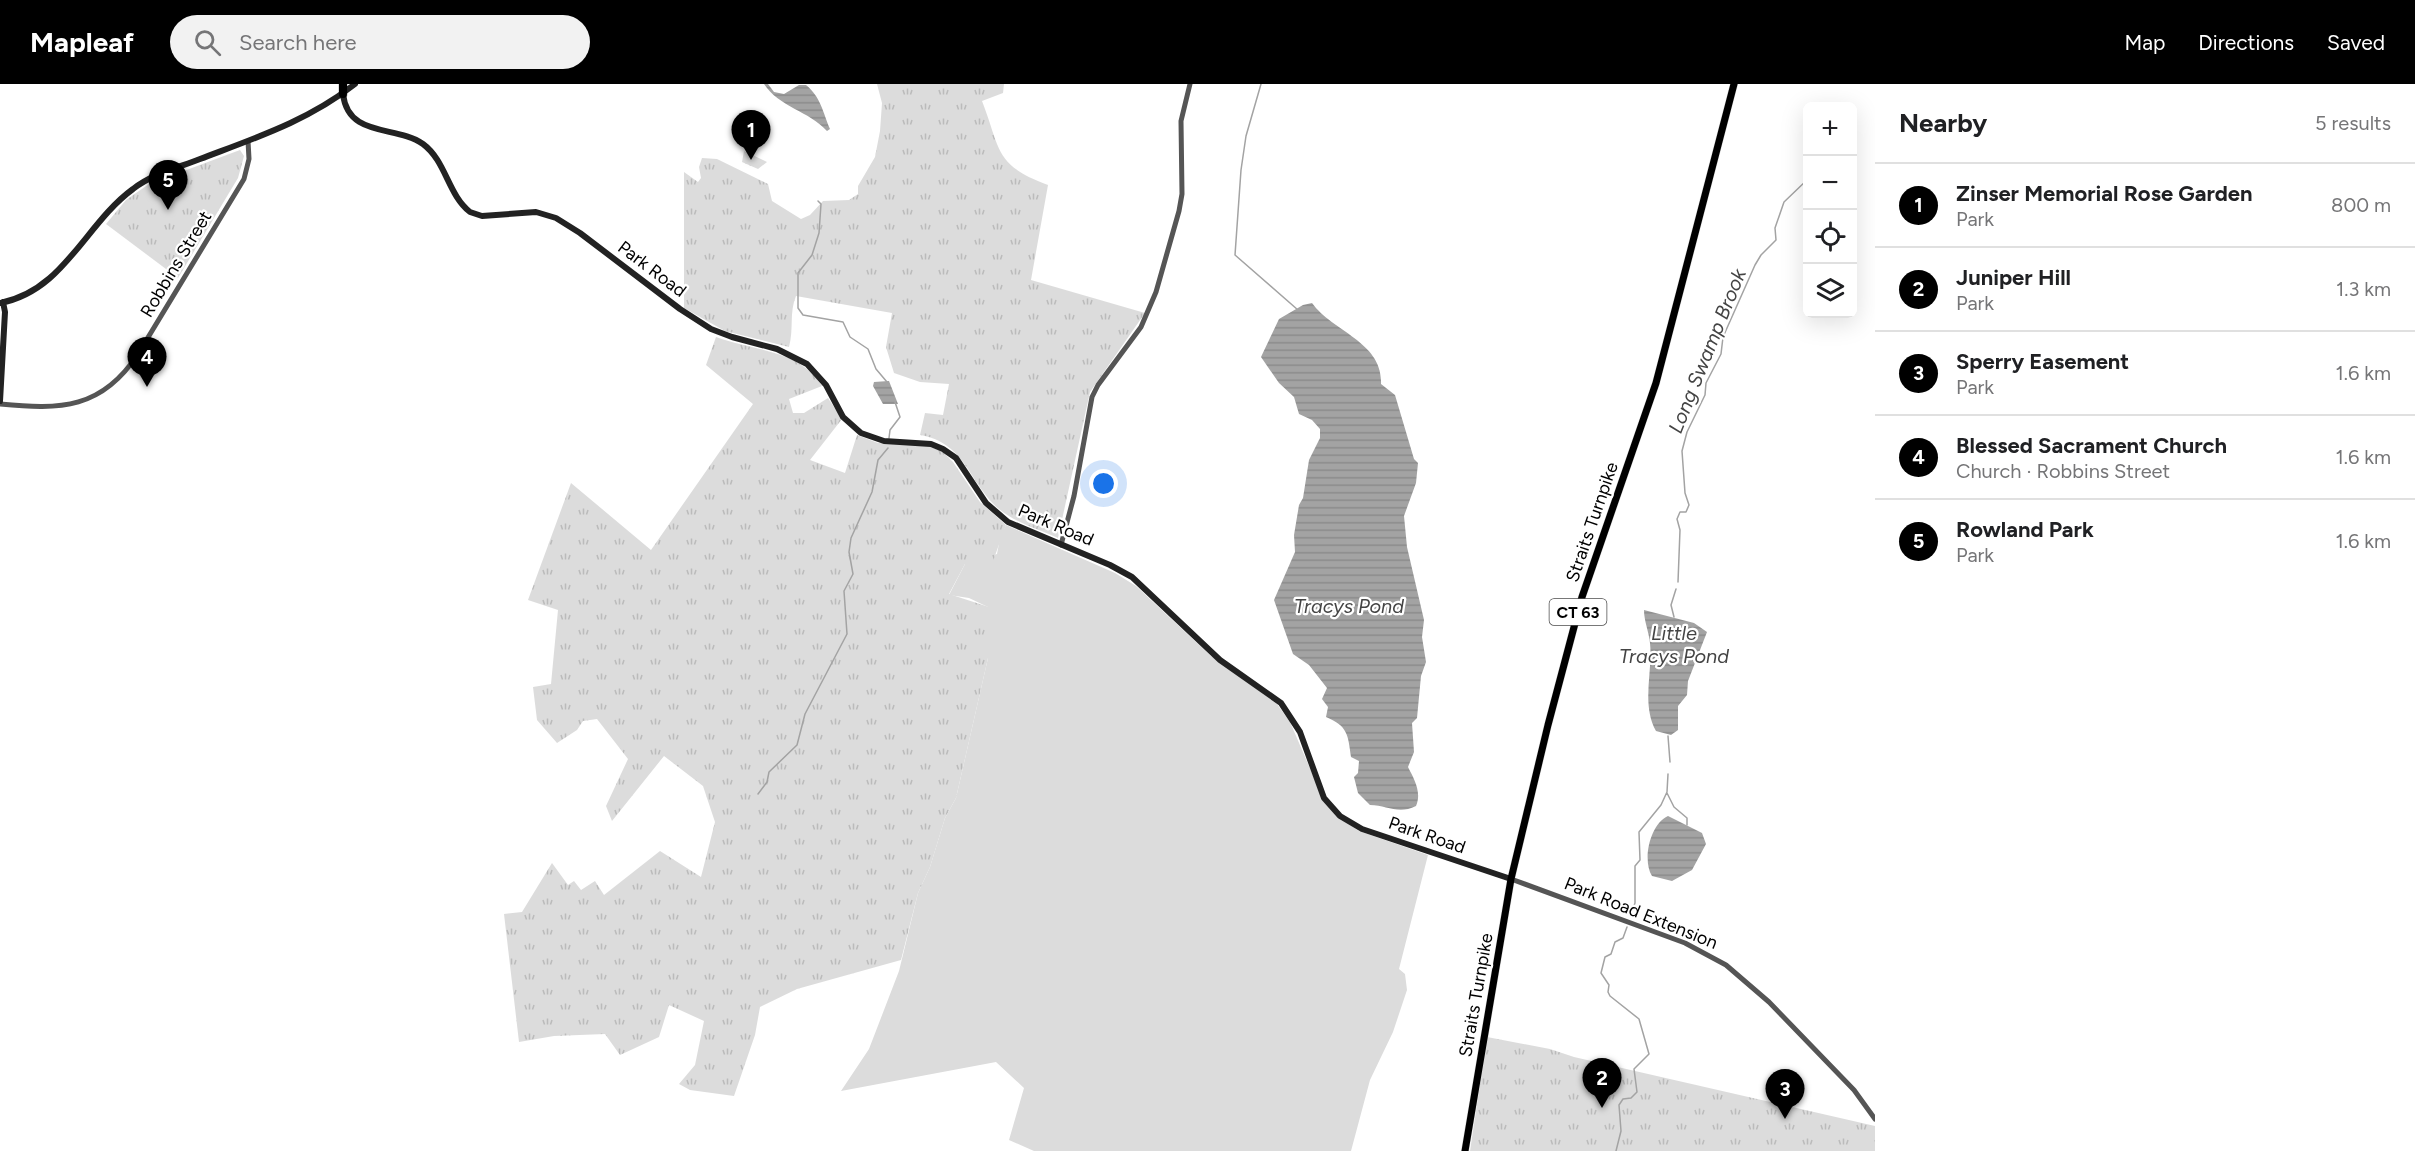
<!DOCTYPE html>
<html lang="en">
<head>
<meta charset="utf-8">
<style>
	:root { --surface:#fff; --page:#f2f2f2; --text:#202124; --muted:#757577; --line:#e0e0e0; --accent:#000 }
	body { margin:0; font-family:Figtree,sans-serif; background:var(--page); color:var(--text) }
	.controls { position:absolute; right:18px; top:18px; display:grid; overflow:hidden; border-radius:9px; box-shadow:0 6px 24px #0002 }
	.controls button { width:54px; height:54px; display:grid; place-items:center; padding:0; border:0; border-bottom:2px solid var(--line); background:var(--surface); color:var(--text); font:30px sans-serif }
	.you { position:absolute; left:1104px; top:400px; width:21px; height:21px; margin:-15px; border:4px solid #fff; border-radius:50%; background:#1a73e8; box-shadow:0 0 0 9px #1a73e833 }
	.badge { display:grid; place-items:center; width:39px; height:39px; border-radius:50%; background:var(--accent); color:#fff; font-size:20px; font-weight:700 }
	.pin { position:absolute; translate:-50% -50px; filter:drop-shadow(0 2px 3px #0008) }
	.pin::after { content:''; position:absolute; top:32px; width:21px; height:18px; background:inherit; clip-path:polygon(0 0,100% 0,50% 100%) }
	.list { margin:0; padding:0; list-style:none }
	h2 { display:flex; justify-content:space-between; align-items:center; height:78px; margin:0; padding:0 24px; font-size:26px }
	h2 small { font-size:20px; font-weight:400; color:var(--muted) }
	.list li { display:grid; grid-template-columns:39px 1fr auto; gap:18px; align-items:center; box-sizing:border-box; height:84px; padding:0 24px; border-top:2px solid var(--line) }
	.list b { display:block; font-size:22px; white-space:nowrap }
	.list p { margin:0; font-size:20px; white-space:nowrap; color:var(--muted) }
	.list em { font-size:20px; font-style:normal; color:var(--muted) }
	.icon { flex:none; width:33px; height:33px; fill:none; stroke:currentColor; stroke-width:2; stroke-linecap:round; stroke-linejoin:round }
	.map { position:relative; flex:none; width:1875px; height:1067px; overflow:hidden }
	header { display:flex; align-items:center; gap:36px; box-sizing:border-box; height:84px; padding:0 30px; background:var(--accent); color:#fff }
	header strong { font-size:28px }
	nav { display:flex; gap:33px; margin-inline-start:auto; font-size:21px }
	.search { width:420px; height:54px; background:var(--page); display:flex; align-items:center; gap:15px; box-sizing:border-box; padding:0 21px; border-radius:33px; color:var(--muted); font-size:22px }
	main { display:flex }
	aside { flex:1; background:var(--surface) }
	.map>svg:first-child { display:block }
	.grass { fill:#dcdcdc }
	.park { fill:url(#park-tufts) }
	.water { fill:url(#water-rules) }
	.lines { fill:none; stroke-linecap:round; stroke-linejoin:round }
	.stream { stroke:#a3a3a3; stroke-width:1.5 }
	.primary-casing { stroke:#dbdbdb; stroke-width:8 }
	.motorway-casing { stroke:#dbdbdb; stroke-width:10 }
	.tertiary { stroke:#555; stroke-width:5 }
	.secondary { stroke:#222; stroke-width:6 }
	.primary { stroke:#000; stroke-width:7 }
	.motorway { stroke:#000; stroke-width:8 }
	.labels { text-anchor:middle; dominant-baseline:central; stroke-width:4.5; stroke-linejoin:round; paint-order:stroke }
	.shield { fill:#fff; stroke:#4c4c4c; stroke-width:1.5 }
	.shield-label { font-size:16px; font-weight:bold; fill:#000 }
	.street-label { font-size:18px; fill:#000; stroke:#fff }
	.water-label { font-size:20px; font-style:italic; fill:#444; stroke:#fff }
</style>
</head>
<body>
<header>
<strong>Mapleaf</strong>
<div class="search"><svg class="icon" aria-label="search" viewBox="0 0 24 24"><circle cx="10" cy="10" r="6"/><path d="M15 15l6 6"/></svg>Search here</div>
<nav><a>Map</a><a>Directions</a><a>Saved</a></nav>
</header>
<main>
<div class="map">
<svg width="1875" height="1067" viewBox="0 0 1875 1067">
	<defs>
		<pattern id="park-tufts" width="24" height="20" patternUnits="userSpaceOnUse" patternTransform="scale(1.5)"><rect width="24" height="20" fill="#dcdcdc"/><path d="M3 7l-1-3M5 7V3M7 7l1-3M15 17l-1-3M17 17v-4M19 17l1-3" fill="none" stroke="#bbb"/></pattern>
		<pattern id="water-rules" width="6" height="5" patternUnits="userSpaceOnUse" patternTransform="scale(1.5)"><rect width="6" height="5" fill="#a3a3a3"/><path d="M0 2.5h6" fill="none" stroke="#8b8b8b"/></pattern>
	</defs>
	<rect width="100%" height="100%" fill="#fff"/>
	<!-- grass -->
	<path class="grass" d="M1006,441L1115,489L1136,502L1211,572L1277,620L1290,638L1321,710L1336,732L1359,747L1428,771L1399,885L1405,890L1407,906L1393,948L1370,996L1351,1067H1034L1009,1056L1024,1004L996,978L841,1007L869,965L899,887L918,809L930,783L945,734L956,714L988,574V523L969,514L949,511L965,480L997,470L1000,454Z"/>
	<!-- park -->
	<path class="park" d="M877,0H1004L1003,9L982,17C1001,66 994,81 1048,101L1031,196L1145,229L1090,308L1058,454C1038,445 1016,439 999,425C968,398 966,359 920,351L925,329L943,331L949,300L920,298L894,289L886,263L892,229L796,212C789,229 794,245 789,263L725,247L684,224V88L698,98L701,94L699,83L702,74L717,75L768,100L772,117L801,135L810,131L823,117L849,116L858,110V102L875,73L880,47L882,19Z
		M240,66L244,72L238,94L178,194L106,140L126,116L149,100Z
		M744,67L767,78L758,85L742,78Z
		M716,253C753,267 799,265 822,302L789,315L793,329H804L828,314L842,335L810,376L845,389L857,351L878,359L923,360L943,368L953,378L980,418L1006,441L992,480H965L949,510L989,523L988,574L956,714L945,734L930,783L918,809L901,876L797,905L760,923L755,951L734,1012L690,1006L679,1000L695,981L704,937L669,921L659,953L620,971L605,950L554,952L519,958L504,830L522,828L552,779L568,801L574,797L581,806L595,797L604,811L660,767L701,793L715,738L703,702L664,672L612,737L606,722L628,675L597,635L583,637L577,646L557,659L537,636L533,603L551,600L558,526L528,516L571,399L651,466L753,320L706,281Z
		M1487,953L1550,965L1574,973L1875,1042V1067H1470Z"/>
	<!-- water -->
	<path class="water" d="M764,0H768L774,8L784,10L799,1H806C821,13 823,29 830,45L827,47C809,27 779,23 764,0Z
		M1312,219C1333,248 1383,258 1381,300L1395,311L1414,375L1418,379L1416,399L1404,432L1407,463L1424,536L1422,553L1426,578L1421,592L1417,634L1412,639L1414,668L1408,683C1414,695 1422,708 1416,722C1398,731 1387,721 1370,721L1358,709L1354,693L1358,689L1359,677L1351,673C1348,651 1348,642 1326,633L1328,623L1322,615L1327,604L1309,581L1293,570L1274,516L1295,468L1294,451L1299,421L1303,414L1309,376L1320,354V345L1312,336L1299,330L1294,313L1279,299L1261,273L1279,235L1303,221Z
		M889,297L898,320H883L873,302L874,298Z
		M1644,526L1694,539L1707,548L1688,597L1687,611L1678,622V646L1671,651L1656,647C1641,620 1653,588 1650,559C1649,548 1644,537 1644,526Z
		M1668,732L1702,749L1706,760L1692,786L1672,797L1652,792C1642,776 1650,740 1668,732Z"/>
	<g class="lines">
		<!-- stream -->
		<path class="stream" d="M1261,0L1246,52L1241,86L1235,171L1298,226
			M818,117L821,120L819,149L812,171L798,189V224L803,231L843,238L850,253L868,265L876,285L887,298
			M889,354L890,346L900,333L895,318
			M1678,498L1680,446L1677,435L1680,428H1686L1689,421L1685,409L1682,367L1687,348L1705,311L1706,299L1721,270L1723,253L1755,181L1761,171L1776,156L1775,144L1784,118L1808,95
			M1674,533L1671,521L1676,505
			M1668,652L1670,678
			M1667,709L1674,723L1687,734V741
			M758,710L767,698L769,688L797,661L805,630L847,550L844,507L853,490L849,468L851,454L872,408L878,376L888,364
			M1630,832L1635,819V782L1640,776L1639,748L1661,721L1667,708L1668,690
			M1616,1067L1621,1047L1619,1021L1623,1015L1631,1014L1637,1008L1634,985L1649,970L1639,935L1610,912L1608,908L1609,901L1601,889L1605,873L1611,870L1615,858L1623,854L1627,843"/>
		<!-- primary casing -->
		<g class="primary-casing">
			<path id="primary" d="M1465,1067L1511,795L1548,641L1582,513L1656,299L1734,0"/>
		</g>
		<!-- motorway casing -->
		<g class="motorway-casing">
			<path id="motorway" d="M343,10V0"/>
		</g>
		<!-- tertiary -->
		<path class="tertiary" d="M0,320C61,326 102,325 138,270L244,95L249,75L248,57
			M1061,461L1074,412L1092,313L1098,301L1141,243L1156,208L1179,127L1182,110L1181,37L1190,0
			M1511,795L1685,859L1726,881L1769,918L1854,1006L1875,1035"/>
		<!-- secondary -->
		<path class="secondary" d="M343,10C348,54 396,41 423,60C446,77 448,111 470,128L482,132L536,128L556,134L580,149L680,225L711,245L732,253L777,265L807,280L826,301L843,333L861,349L884,357L931,360L943,365L956,374L986,419L1008,438L1110,481L1132,493L1220,576L1281,619L1300,648L1324,714L1340,732L1362,745L1511,795
			M0,219C64,207 85,140 133,105C152,90 177,84 200,75C255,54 308,37 355,0
			M0,317L5,228L3,218"/>
		<!-- primary -->
		<use href="#primary" class="primary"/>
		<!-- motorway -->
		<use href="#motorway" class="motorway"/>
	</g>
	<g class="labels">
		<!-- shield labels -->
		<rect class="shield" x="1549.5" y="515" width="57" height="26" rx="4.5"/>
		<g class="shield-label">
			<text x="1578" y="528">CT 63</text>
		</g>
		<!-- street labels -->
		<g class="street-label">
			<text transform="translate(176 180) rotate(-59)">Robbins Street</text>
			<text transform="translate(652 185) rotate(37)">Park Road</text>
			<text transform="translate(1592 438) rotate(-71)">Straits Turnpike</text>
			<text transform="translate(1056 441) rotate(23)">Park Road</text>
			<text transform="translate(1427 751) rotate(19)">Park Road</text>
			<text transform="translate(1641 829) rotate(22)">Park Road Extension</text>
			<text transform="translate(1476 911) rotate(-80)">Straits Turnpike</text>
		</g>
		<!-- water labels -->
		<g class="water-label">
			<text transform="translate(1707 267) rotate(-68)">Long Swamp Brook</text>
			<text x="1349" y="522">Tracys Pond</text>
			<text x="1674" y="549">Little<tspan x="1674" dy="23">Tracys Pond</tspan></text>
		</g>
	</g>
</svg>
<div class="controls">
<button>+</button>
<button>−</button>
<button><svg class="icon" aria-label="locate" viewBox="0 0 24 24"><circle cx="12" cy="12" r="6"/><path d="M12 2v4M12 18v4M2 12h4M18 12h4"/></svg></button>
<button><svg class="icon" aria-label="layers" viewBox="0 0 24 24"><path d="M12 4l9 5-9 5-9-5zM3 14l9 5 9-5"/></svg></button>
</div>
<div class="you"></div>
<div class="pin badge" style="left:751px;top:76px">1</div>
<div class="pin badge" style="left:1602px;top:1024px">2</div>
<div class="pin badge" style="left:1785px;top:1035px">3</div>
<div class="pin badge" style="left:147px;top:303px">4</div>
<div class="pin badge" style="left:168px;top:126px">5</div>
</div>
<aside>
<h2>Nearby<small>5 results</small></h2>
<ul class="list">
<li><span class="badge">1</span><div><b>Zinser Memorial Rose Garden</b><p>Park</p></div><em>800 m</em></li>
<li><span class="badge">2</span><div><b>Juniper Hill</b><p>Park</p></div><em>1.3 km</em></li>
<li><span class="badge">3</span><div><b>Sperry Easement</b><p>Park</p></div><em>1.6 km</em></li>
<li><span class="badge">4</span><div><b>Blessed Sacrament Church</b><p>Church · Robbins Street</p></div><em>1.6 km</em></li>
<li><span class="badge">5</span><div><b>Rowland Park</b><p>Park</p></div><em>1.6 km</em></li>
</ul>
</aside>
</main>
</body>
</html>
